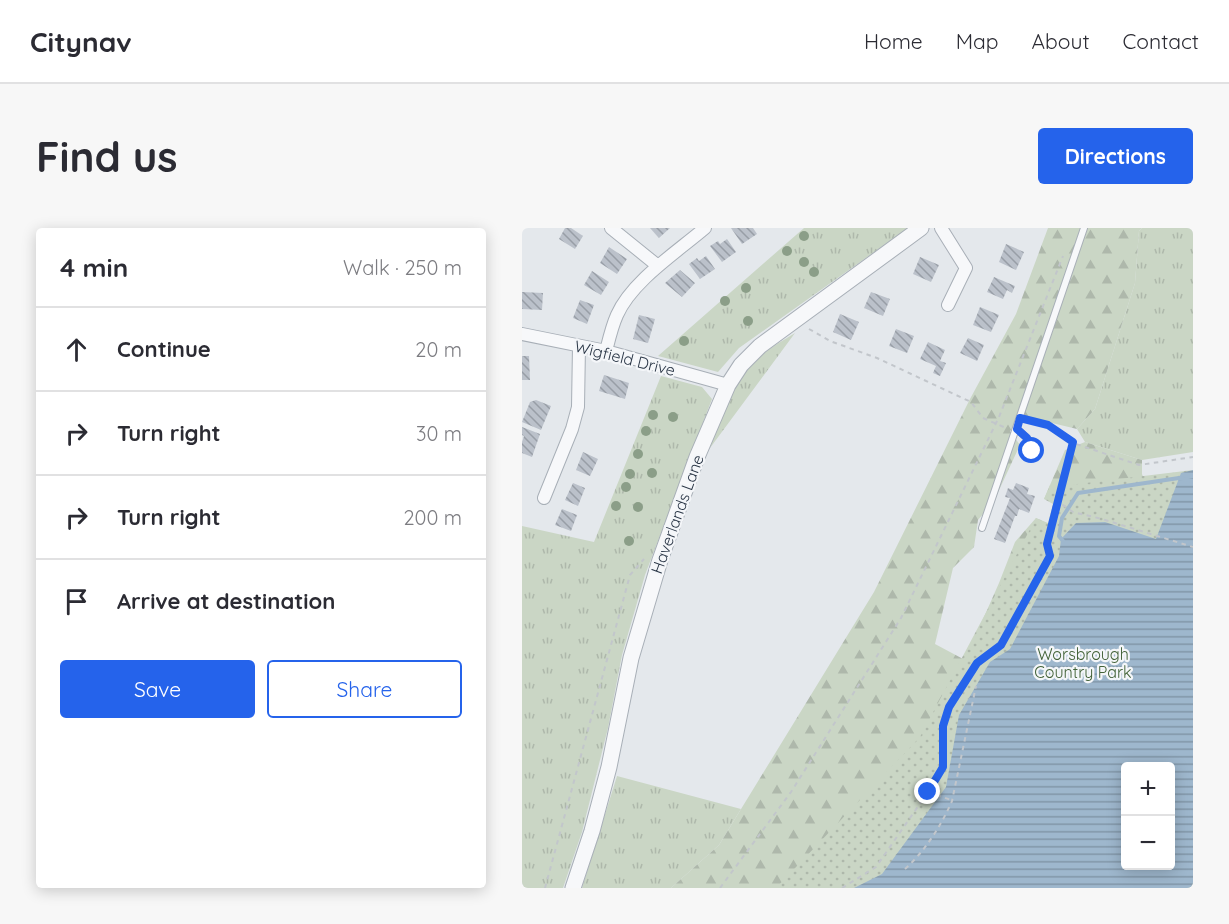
<!DOCTYPE html>
<html lang="en">
<head>
<meta charset="utf-8">
<style>
	:root { --surface:#fff; --page:#f7f7f7; --text:#2b2b33; --muted:#7c7c81; --line:#e1e1e2; --accent:#2563eb }
	body { margin:0; font-family:Quicksand,sans-serif; background:var(--page); color:var(--text) }
	.controls { position:absolute; right:18px; bottom:18px; display:grid; overflow:hidden; border-radius:6px; box-shadow:0 3px 15px #0003 }
	.controls button { width:54px; height:54px; display:grid; place-items:center; padding:0; border:0; border-bottom:2px solid var(--line); background:var(--surface); color:var(--text); font:30px sans-serif }
	.stop { position:absolute; width:18px; height:18px; margin:-14px; border:4px solid #2563eb; border-radius:50%; background:#fff }
	.stop.end { background:#2563eb; border-color:#fff; box-shadow:0 2px 6px #0008 }
	.list { margin:0; padding:0; list-style:none }
	h2 { display:flex; justify-content:space-between; align-items:center; height:78px; margin:0; padding:0 24px; font-size:26px }
	h2 small { font-size:20px; font-weight:400; color:var(--muted) }
	.list li { display:grid; grid-template-columns:39px 1fr auto; gap:18px; align-items:center; box-sizing:border-box; height:84px; padding:0 24px; border-top:2px solid var(--line) }
	.list b { display:block; font-size:22px; white-space:nowrap }
	.list em { font-size:20px; font-style:normal; color:var(--muted) }
	.actions { display:flex; gap:12px; padding:18px 24px }
	.actions a { flex:1; padding:14px 0; border:2px solid var(--accent); border-radius:6px; text-align:center; font-size:21px; color:var(--accent) }
	.actions .main { background:var(--accent); color:#fff }
	.icon { flex:none; width:33px; height:33px; fill:none; stroke:currentColor; stroke-width:2; stroke-linecap:round; stroke-linejoin:round }
	.map { position:relative; flex:none; width:671px; height:660px; overflow:hidden; border-radius:6px }
	header { display:flex; align-items:center; gap:36px; box-sizing:border-box; height:84px; padding:0 30px; background:var(--surface); border-bottom:2px solid var(--line) }
	header strong { font-size:28px }
	nav { display:flex; gap:33px; margin-inline-start:auto; font-size:21px }
	.intro { display:flex; align-items:center; justify-content:space-between; box-sizing:border-box; height:144px; padding:0 36px }
	h1 { margin:0; font-size:42px }
	.button { padding:15px 27px; border-radius:6px; background:var(--accent); color:#fff; font-size:21px; font-weight:700 }
	main { display:flex; gap:36px; padding:0 36px }
	aside { flex:1; background:var(--surface); border-radius:6px; box-shadow:0 3px 15px #0003 }
	.map>svg:first-child { display:block }
	.grass { fill:url(#grass-tufts) }
	.forest { fill:url(#forest-firs) }
	.park { fill:url(#park-dots); fill-rule:evenodd }
	.water { fill:url(#water-rules); fill-rule:evenodd }
	.lines { fill:none; stroke-linecap:round; stroke-linejoin:round }
	.stream { stroke:#9eb7cd; stroke-width:4 }
	.building { fill:url(#building-back-hatch) }
	.service-casing { stroke:#a8afb7; stroke-width:8 }
	.minor-casing { stroke:#a8afb7; stroke-width:14 }
	.tertiary-casing { stroke:#a8afb7; stroke-width:17 }
	.path { stroke:#c2c6cb; stroke-width:2; stroke-dasharray:4.5 4.5; stroke-linecap:butt }
	.service { stroke:#f7f8fa; stroke-width:6 }
	.minor { stroke:#f7f8fa; stroke-width:12 }
	.tertiary { stroke:#f7f8fa; stroke-width:15 }
	.path-bridge { stroke:#c2c6cb; stroke-width:2; stroke-dasharray:4.5 4.5; stroke-linecap:butt }
	.tree { fill:#8b9e88 }
	.route { stroke:#2563eb; stroke-width:8 }
	.labels { text-anchor:middle; dominant-baseline:central; stroke-width:4.5; stroke-linejoin:round; paint-order:stroke }
	.street-label { font-size:16px; fill:#2a3646; stroke:#f4f6f9 }
	.park-label { font-size:16px; fill:#426237; stroke:#f4f6f9 }
</style>
</head>
<body>
<header>
<strong>Citynav</strong>
<nav><a>Home</a><a>Map</a><a>About</a><a>Contact</a></nav>
</header>
<div class="intro"><h1>Find us</h1><a class="button">Directions</a></div>
<main>
<aside>
<h2>4 min<small>Walk · 250 m</small></h2>
<ul class="list">
<li><svg class="icon" aria-label="ahead" viewBox="0 0 24 24"><path d="M12 20V5M6 11l6-6 6 6"/></svg><div><b>Continue</b></div><em>20 m</em></li>
<li><svg class="icon" aria-label="right" viewBox="0 0 24 24"><path d="M7 20v-9h11M14 6l5 5-5 5"/></svg><div><b>Turn right</b></div><em>30 m</em></li>
<li><svg class="icon" aria-label="right" viewBox="0 0 24 24"><path d="M7 20v-9h11M14 6l5 5-5 5"/></svg><div><b>Turn right</b></div><em>200 m</em></li>
<li><svg class="icon" aria-label="arrive" viewBox="0 0 24 24"><path d="M6 21V4h12l-3 4 3 4H6"/></svg><div><b>Arrive at destination</b></div></li>
</ul>
<div class="actions"><a class="main">Save</a><a>Share</a></div>
</aside>
<div class="map">
<svg width="671" height="660" viewBox="0 0 671 660">
	<defs>
		<pattern id="grass-tufts" width="24" height="20" patternUnits="userSpaceOnUse" patternTransform="scale(1.5)"><rect width="24" height="20" fill="#cad6c5"/><path d="M3 7l-1-3M5 7V3M7 7l1-3M15 17l-1-3M17 17v-4M19 17l1-3" fill="none" stroke="#aeb8ab"/></pattern>
		<pattern id="forest-firs" width="22" height="20" patternUnits="userSpaceOnUse" patternTransform="scale(1.5)"><rect width="22" height="20" fill="#cad6c5"/><path d="M5 1l3.5 6h-7zM16 11l3.5 6h-7z" fill="#aeb8ab"/></pattern>
		<pattern id="park-dots" width="8" height="8" patternUnits="userSpaceOnUse" patternTransform="scale(1.5)"><rect width="8" height="8" fill="#cad6c5"/><path d="M2 2h.1M6 6h.1" fill="none" stroke="#aeb8ab" stroke-width="1.8" stroke-linecap="round"/></pattern>
		<pattern id="water-rules" width="6" height="5" patternUnits="userSpaceOnUse" patternTransform="scale(1.5)"><rect width="6" height="5" fill="#9eb7cd"/><path d="M0 2.5h6" fill="none" stroke="#8196a8"/></pattern>
		<pattern id="building-back-hatch" width="6" height="6" patternUnits="userSpaceOnUse" patternTransform="scale(1.5)"><rect width="6" height="6" fill="#bbc1ca"/><path d="M-1 5l2 2M0 0l6 6M5-1l2 2" fill="none" stroke="#989ea6"/></pattern>
	</defs>
	<rect width="100%" height="100%" fill="#e4e8ec"/>
	<!-- grass -->
	<path class="grass" d="M282,0H386L217,120L196,144L136,128Z
		M620,0H671V224L620,232L563,214L555,201L573,181L613,55L617,3Z
		M273,105L188,220C196,198 208,159 223,142C237,126 255,116 273,105Z
		M139,148L180,159L190,171L123,347L100,427L86,500L60,604L41,660H0V298L72,314Z
		M95,548L219,581L197,617L149,660H60Z"/>
	<!-- forest -->
	<path class="forest" d="M526,0H620L617,3L613,55L573,181L555,201L505,189L488,203L498,217L472,273L456,292L452,319L431,340L413,416L443,432L477,355L493,314L514,290L526,296L332,660H149L197,617L352,364L448,171L494,86Z
		M563,214L620,232V246L629,270L522,271L543,222Z"/>
	<!-- park -->
	<path class="park" d="M671,242V660H254L398,509L514,290L526,295L531,276L522,271L528,257H547ZM604,538H648V638H604Z"/>
	<!-- water -->
	<path class="water" d="M671,242V660H332L360,646L424,559L437,487L468,434L488,421L537,328L539,311L554,295L583,294L634,311L659,245ZM604,538H648V638H604Z"/>
	<g class="lines">
		<!-- stream -->
		<path class="stream" d="M541,313L537,308L540,290L556,265L657,250L671,253"/>
	</g>
	<!-- building -->
	<path class="building" d="M43,0H49L61,8L53,21L37,11Z
		M128,0H148L137,10Z
		M209,0H231L235,6L220,16Z
		M205,11L214,24L200,34L188,18L196,13L198,16Z
		M484,16L502,24L494,42L477,34Z
		M87,19L105,31L95,46L78,35Z
		M184,28L193,41L178,51L167,36L175,30L177,33Z
		M398,29L417,37L409,54L391,46Z
		M158,42L173,55L160,69L143,55Z
		M70,43L87,54L79,67L62,57Z
		M472,49L493,58L490,65L485,62L481,71L465,64Z
		M0,64L21,65L20,82L0,81Z
		M349,64L368,71L361,88L342,80Z
		M58,72L72,77L65,96L51,90Z
		M458,79L477,87L469,104L451,97Z
		M318,86L337,94L329,112L311,104Z
		M117,87L133,91L126,115L111,111Z
		M374,101L392,108L385,125L367,118Z
		M446,110L462,117L455,133L438,125Z
		M406,114L423,122L418,133L424,135L418,148L411,145L414,138L398,131Z
		M0,128H7L8,152H0Z
		M82,147L107,155L103,171L77,163Z
		M14,172L29,178L19,202L0,194L8,174Z
		M0,199L18,206L10,229L0,225V214L2,208L0,207Z
		M61,224L76,231L68,248L54,242Z
		M51,255L63,260L56,278L43,272Z
		M494,255L507,260L505,266L513,268L507,285L497,281L495,288H493L483,315L472,311L488,270L483,269L486,260L491,262Z
		M40,281L55,287L49,303L33,297Z"/>
	<g class="lines">
		<!-- service casing -->
		<g class="service-casing">
			<path id="service" d="M495,201L505,210L510,223
				M460,300L562,0"/>
		</g>
		<!-- minor casing -->
		<g class="minor-casing">
			<path id="minor" d="M89,0L136,38
				M419,0L444,40L426,77
				M0,106L84,123L206,157
				M84,123C87,111 90,98 95,87C110,53 155,24 183,0
				M22,270L50,201L56,179L57,118"/>
		</g>
		<!-- tertiary casing -->
		<g class="tertiary-casing">
			<path id="tertiary" d="M51,660L70,603L87,539L109,430L138,332L175,229L206,157L219,137L238,118L399,0"/>
		</g>
		<!-- path -->
		<path class="path" d="M287,101L308,113L355,130L449,174L461,190
			M507,192L526,197L551,215L617,237L671,229
			M535,272L551,215
			M406,564L429,572
			M383,641C403,623 419,598 430,573L454,458
			M23,660L108,347L122,331
			M198,660L269,564L379,390L477,189L541,28
			M320,660L354,639L406,564L421,539V498L427,479L455,435L479,417L528,328L525,316L535,273L551,284L580,291L671,319"/>
		<!-- service -->
		<use href="#service" class="service"/>
		<!-- minor -->
		<use href="#minor" class="minor"/>
		<!-- tertiary -->
		<use href="#tertiary" class="tertiary"/>
		<!-- path-bridge -->
		<path class="path-bridge" d="M461,190L484,200"/>
	</g>
	<!-- trees -->
	<g class="tree">
		<circle cx="282" cy="8" r="5"/>
		<circle cx="265" cy="23" r="5"/>
		<circle cx="282" cy="34" r="5"/>
		<circle cx="292" cy="44" r="5"/>
		<circle cx="224" cy="60" r="5"/>
		<circle cx="203" cy="73" r="5"/>
		<circle cx="226" cy="93" r="5"/>
		<circle cx="162" cy="113" r="5"/>
		<circle cx="131" cy="187" r="5"/>
		<circle cx="151" cy="189" r="5"/>
		<circle cx="124" cy="203" r="5"/>
		<circle cx="116" cy="226" r="5"/>
		<circle cx="130" cy="245" r="5"/>
		<circle cx="108" cy="246" r="5"/>
		<circle cx="104" cy="259" r="5"/>
		<circle cx="94" cy="278" r="5"/>
		<circle cx="116" cy="279" r="5"/>
		<circle cx="107" cy="313" r="5"/>
	</g>
	<g class="lines">
		<!-- route -->
		<path class="route" d="M406,564L421,539V498L427,479L455,435L479,417L528,328L525,316L551,214L526,197L498,190L495,201L505,210L510,223"/>
	</g>
	<g class="labels">
		<!-- street labels -->
		<g class="street-label">
			<text transform="translate(103 130) rotate(14)">Wigfield Drive</text>
			<text transform="translate(155 286) rotate(-70)">Haverlands Lane</text>
		</g>
		<!-- park labels -->
		<g class="park-label">
			<text x="561" y="426">Worsbrough<tspan x="561" dy="18">Country Park</tspan></text>
		</g>
	</g>
</svg>
<div class="controls">
<button>+</button>
<button>−</button>
</div>
<div class="stop" style="left:510px;top:223px"></div>
<div class="stop end" style="left:406px;top:564px"></div>
</div>
</main>
</body>
</html>
